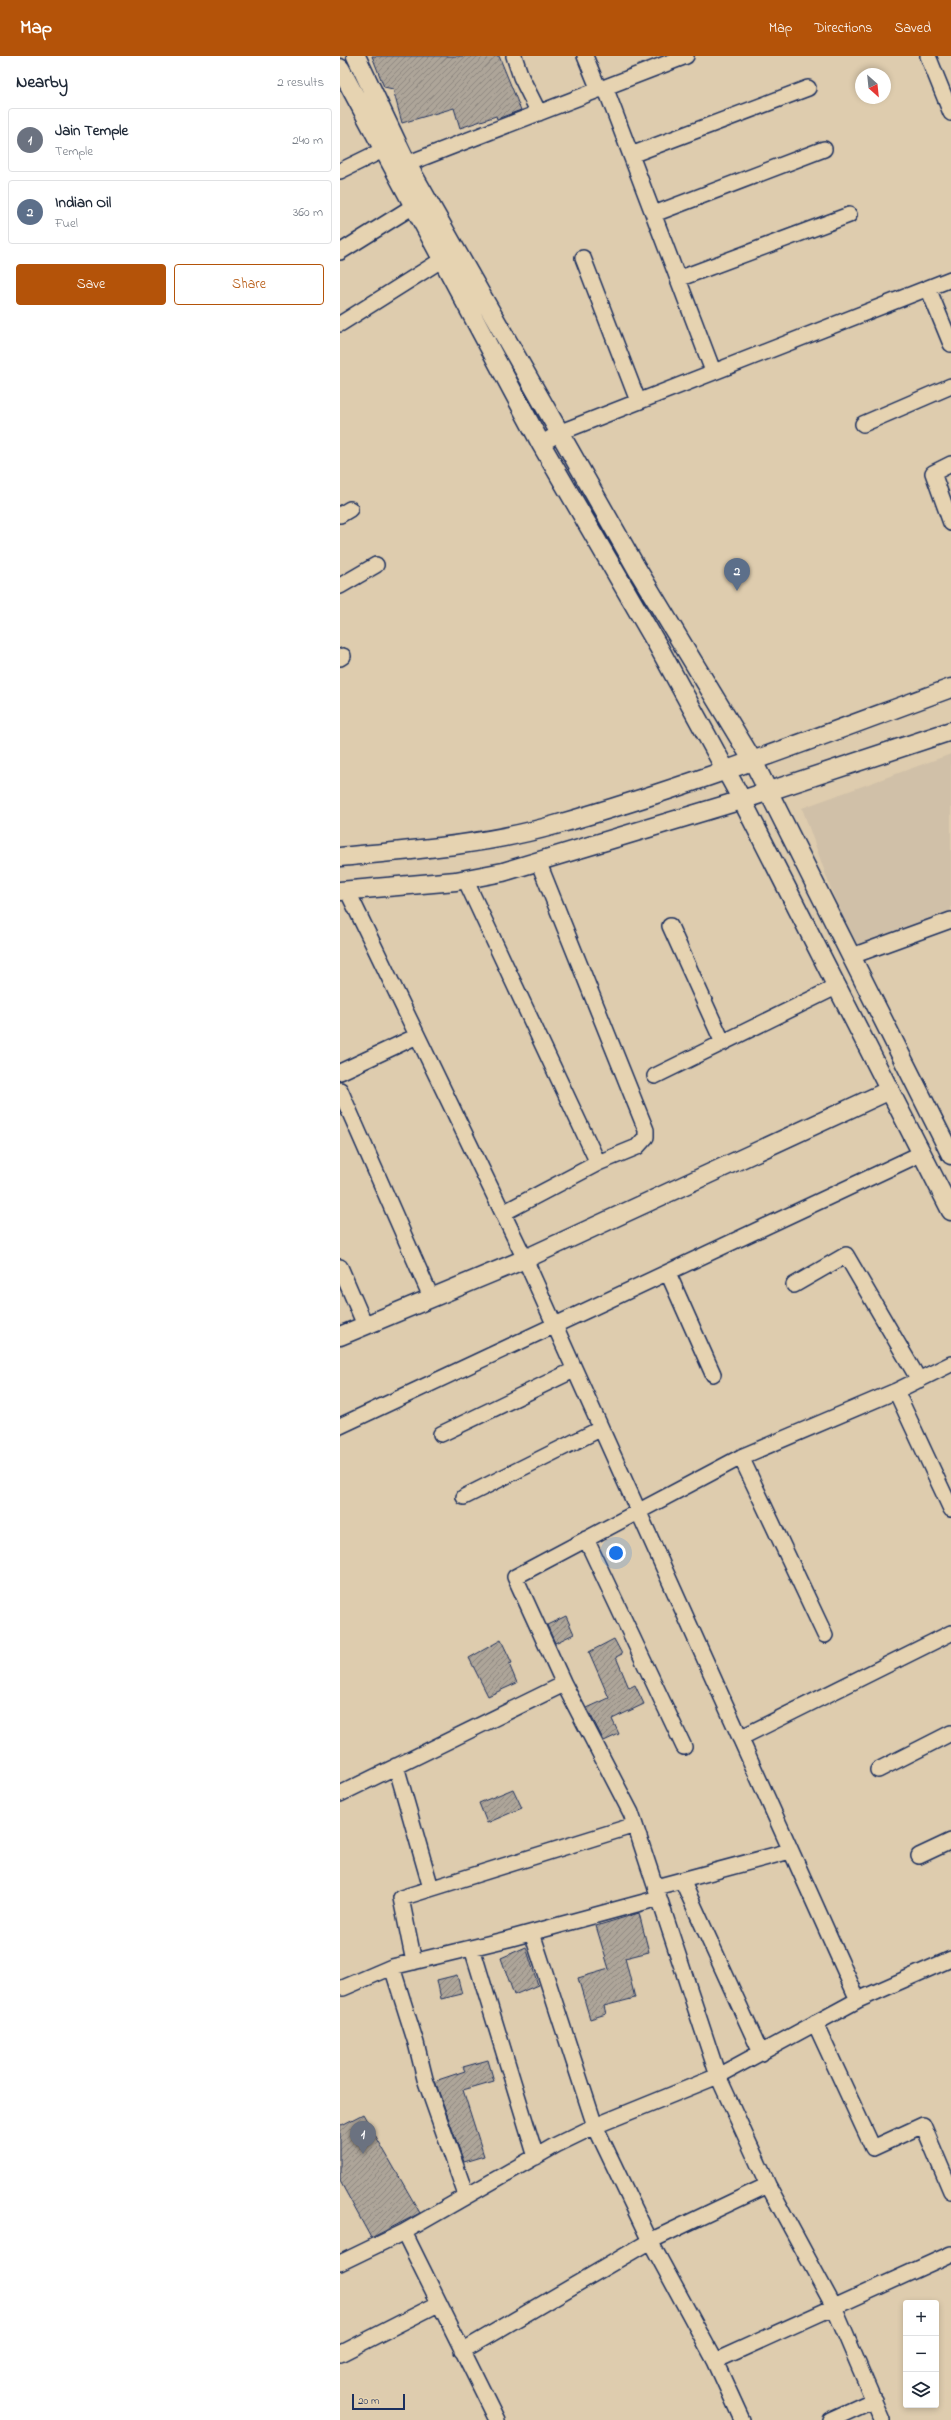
<!DOCTYPE html>
<html lang="en">
<head>
<meta charset="utf-8">
<style>
	:root { --surface:#fff; --page:#f6f6f7; --text:#1f2937; --muted:#747a83; --line:#e0e1e3; --accent:#b45309 }
	body { margin:0; font-family:"Indie Flower",sans-serif; background:var(--page); color:var(--text) }
	.controls { position:absolute; right:12px; bottom:12px; display:grid; overflow:hidden; border-radius:4px; box-shadow:0 2px 6px #0003 }
	.controls button { width:36px; height:36px; display:grid; place-items:center; padding:0; border:0; border-bottom:1px solid var(--line); background:var(--surface); color:var(--text); font:20px sans-serif }
	.compass { position:absolute; left:515px; top:12px; width:36px; height:36px; border-radius:50%; background:var(--surface); box-shadow:0 2px 6px #0003; rotate:153deg }
	.scale { position:absolute; left:12px; bottom:10px; width:53px; box-sizing:border-box; padding-left:4px; border:2px solid #1b2f5e; border-top:0; font-size:11px; line-height:14px; white-space:nowrap; color:#1b2f5e; -webkit-text-stroke:3px #e6d3b1; paint-order:stroke }
	.you { position:absolute; left:276px; top:1497px; width:14px; height:14px; margin:-10px; border:3px solid #fff; border-radius:50%; background:#1a73e8; box-shadow:0 0 0 6px #1a73e833 }
	.badge { display:grid; place-items:center; width:26px; height:26px; border-radius:50%; background:var(--accent); color:#fff; font-size:13px; font-weight:700 }
	.pin { position:absolute; translate:-50% -33px; filter:drop-shadow(0 1px 2px #0008) }
	.pin::after { content:''; position:absolute; top:21px; width:14px; height:12px; background:inherit; clip-path:polygon(0 0,100% 0,50% 100%) }
	.list { margin:0; padding:0; list-style:none }
	h2 { display:flex; justify-content:space-between; align-items:center; height:52px; margin:0; padding:0 16px; font-size:17px }
	h2 small { font-size:13px; font-weight:400; color:var(--muted) }
	.list li { display:grid; grid-template-columns:26px 1fr auto; gap:12px; align-items:center; box-sizing:border-box; height:64px; margin:0 8px 8px; padding:0 8px; border:1px solid var(--line); border-radius:4px }
	.list b { display:block; font-size:15px; white-space:nowrap }
	.list p { margin:0; font-size:13px; white-space:nowrap; color:var(--muted) }
	.list em { font-size:13px; font-style:normal; color:var(--muted) }
	.actions { display:flex; gap:8px; padding:12px 16px }
	.actions a { flex:1; padding:9px 0; border:1px solid var(--accent); border-radius:4px; text-align:center; font-size:14px; color:var(--accent) }
	.actions .main { background:var(--accent); color:#fff }
	.icon { flex:none; width:22px; height:22px; fill:none; stroke:currentColor; stroke-width:2; stroke-linecap:round; stroke-linejoin:round }
	.map { position:relative; flex:none; width:611px; height:2364px; overflow:hidden }
	header { display:flex; align-items:center; gap:24px; box-sizing:border-box; height:56px; padding:0 20px; background:var(--accent); color:#fff }
	header strong { font-size:19px }
	nav { display:flex; gap:22px; margin-inline-start:auto; font-size:14px }
	main { display:flex }
	aside { flex:1; background:var(--surface) }
	.map>svg:first-child { display:block }
	.built { fill:#d0c0a8 }
	.building { fill:url(#building-hatch); stroke:#1b2f5e }
	.lines { fill:none; stroke-linecap:round; stroke-linejoin:round }
	.minor-casing { stroke:#1b2f5e; stroke-width:18 }
	.tertiary-casing { stroke:#1b2f5e; stroke-width:21 }
	.minor { stroke:#e6d3b1; stroke-width:15 }
	.tertiary { stroke:#e6d3b1; stroke-width:18 }
</style>
</head>
<body>
<header>
<strong>Map</strong>
<nav><a>Map</a><a>Directions</a><a>Saved</a></nav>
</header>
<main>
<aside>
<h2>Nearby<small>2 results</small></h2>
<ul class="list">
<li><span class="badge" style="background:#6b7280">1</span><div><b>Jain Temple</b><p>Temple</p></div><em>240 m</em></li>
<li><span class="badge" style="background:#5c6f8a">2</span><div><b>Indian Oil</b><p>Fuel</p></div><em>360 m</em></li>
</ul>
<div class="actions"><a class="main">Save</a><a>Share</a></div>
</aside>
<div class="map">
<svg width="611" height="2364" viewBox="0 0 611 2364">
	<defs>
		<pattern id="building-hatch" width="6" height="6" patternUnits="userSpaceOnUse"><rect width="6" height="6" fill="#aea599"/><path d="M-1 1l2-2M0 6l6-6M5 7l2-2" fill="none" stroke="#8d8780"/></pattern>
	</defs>
	<rect width="100%" height="100%" fill="#deccae"/>
	<filter id="ink" filterUnits="userSpaceOnUse"><feTurbulence type="fractalNoise" baseFrequency=".025" numOctaves="2"/><feDisplacementMap in="SourceGraphic" scale="8" xChannelSelector="R" yChannelSelector="G"/><feConvolveMatrix kernelMatrix="1 2 1 2 8 2 1 2 1" color-interpolation-filters="sRGB"/></filter>
	<g filter="url(#ink)">
		<!-- built -->
		<path class="built" d="M611,698V856L512,892L462,752Z"/>
		<!-- building -->
		<path class="building" d="M32,0H159L181,54L157,63L156,60L120,72L114,52L62,67L53,33L44,31Z
			M226,1560L234,1578L215,1587L207,1569Z
			M274,1583L282,1598L276,1601L289,1632L295,1629L304,1648L272,1663L279,1678L264,1685L247,1652L269,1642L249,1596Z
			M161,1584L172,1607L169,1608L177,1627L148,1640L129,1602Z
			M173,1733L182,1752L147,1767L139,1747Z
			M299,1857L309,1896L285,1902L295,1942L264,1950L266,1958L250,1963L238,1922L269,1913L256,1870Z
			M186,1891L198,1929L174,1939L161,1902Z
			M117,1919L122,1938L101,1943L97,1924Z
			M148,2004L154,2025L123,2034L144,2100L124,2106L95,2025L125,2015L123,2011Z
			M23,2058L80,2157L31,2182L0,2125V2070Z"/>
		<g class="lines">
			<!-- minor casing -->
			<g class="minor-casing">
				<path id="minor" d="M174,0L181,21L199,57
					M245,0L259,34
					M588,0L611,57
					M265,31L373,315
					M291,99L468,32
					M56,112L346,0
					M0,115L43,94
					M314,158L484,93
					M0,196L72,151
					M243,202L298,345
					M338,223L509,159
					M588,232L611,288
					M0,268L103,203
					M523,368L611,330
					M201,388L221,376L611,223
					M611,408L593,417L611,467
					M0,459L10,453
					M0,530L36,509
					M0,602L3,600
					M125,823L258,1107
					M7,834L185,1203L518,1944
					M330,870L383,987
					M512,900L611,864
					M0,1016L77,980
					M315,1020L498,930
					M0,1034L91,1241
					M163,1157L258,1107L297,1091L306,1081V1074L198,805
					M0,1211L25,1269
					M328,1217L373,1318
					M454,1229L506,1199L579,1324
					M556,1335L611,1453
					M0,1370L580,1098
					M101,1378L234,1314
					M401,1401L485,1579
					M124,1441L260,1373
					M246,1483L344,1691
					M224,1628L175,1521L401,1401L556,1335L611,1308
					M400,1682L611,1577
					M56,1710L91,1832
					M538,1714L611,1677
					M0,1738L224,1628L291,1757L378,2020L428,2129
					M579,1800L611,1785
					M342,1824L421,1997
					M316,1831L450,1795
					M192,1877L255,2070L310,2185L375,2305L402,2364
					M132,1892L196,2101
					M74,1906L61,1842L295,1769
					M3,1932L52,1911
					M475,1967L533,2092L583,2069L611,2135
					M126,2139L85,2023L76,1987L52,1911L168,1883L319,1842
					M64,2176L157,2364
					M0,2207L64,2176L216,2089L255,2070L378,2020L518,1944L611,1903
					M122,2295L310,2185L428,2129L493,2249L542,2364
					M0,2298L98,2248
					M375,2305L611,2198
					M490,2364L534,2344"/>
			</g>
			<!-- tertiary casing -->
			<g class="tertiary-casing">
				<path id="tertiary" d="M16,0L67,108L297,513L413,705L611,1099
					M0,12L201,388L318,590L402,744L611,1155
					M0,801C72,794 145,789 215,769C349,731 480,680 611,632
					M0,835L116,825L163,816L402,744L611,675
					M0,1280L185,1203L550,1034"/>
			</g>
			<!-- minor -->
			<use href="#minor" class="minor"/>
			<!-- tertiary -->
			<use href="#tertiary" class="tertiary"/>
		</g>
	</g>
</svg>
<div class="controls">
<button>+</button>
<button>−</button>
<button><svg class="icon" aria-label="layers" viewBox="0 0 24 24"><path d="M12 4l9 5-9 5-9-5zM3 14l9 5 9-5"/></svg></button>
</div>
<svg class="compass" viewBox="-18 -18 36 36"><path d="M0-13l5 13h-10z" fill="#e53935"/><path d="M0 13l5-13h-10z" fill="#747a83"/></svg>
<div class="scale">20 m</div>
<div class="you"></div>
<div class="pin badge" style="left:23px;top:2098px;background:#6b7280">1</div>
<div class="pin badge" style="left:397px;top:535px;background:#5c6f8a">2</div>
</div>
</main>
</body>
</html>
